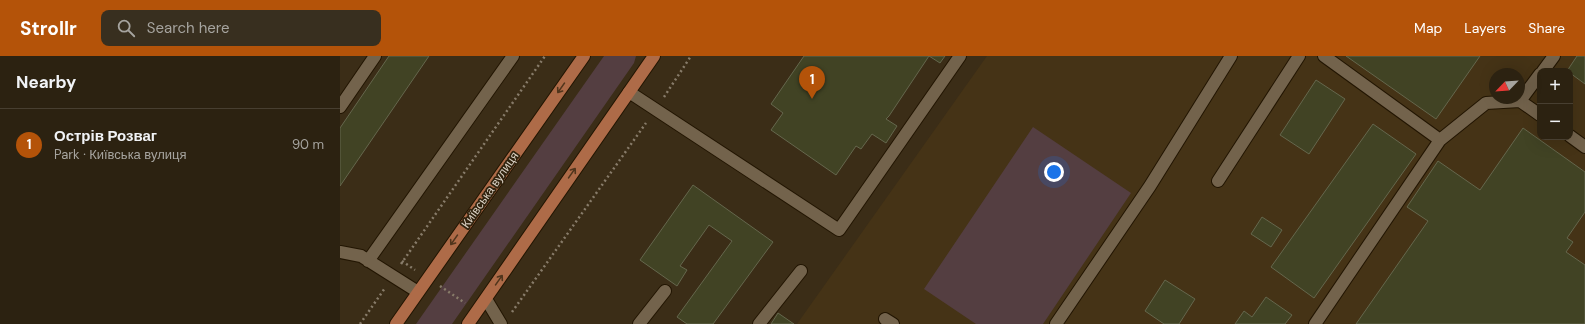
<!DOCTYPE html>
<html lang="en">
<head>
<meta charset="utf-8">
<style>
	:root { --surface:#2c2211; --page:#382f1f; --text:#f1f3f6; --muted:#a6a49f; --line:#483f31; --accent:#b45309 }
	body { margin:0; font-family:"DM Sans",sans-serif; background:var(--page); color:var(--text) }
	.controls { position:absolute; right:12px; top:12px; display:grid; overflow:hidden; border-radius:8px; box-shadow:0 4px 16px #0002 }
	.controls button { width:36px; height:36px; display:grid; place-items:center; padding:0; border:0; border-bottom:1px solid var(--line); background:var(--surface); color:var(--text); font:20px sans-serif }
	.compass { position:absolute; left:1149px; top:12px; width:36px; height:36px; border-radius:50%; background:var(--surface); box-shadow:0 4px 16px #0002; rotate:245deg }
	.you { position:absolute; left:714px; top:116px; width:14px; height:14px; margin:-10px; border:3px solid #fff; border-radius:50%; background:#1a73e8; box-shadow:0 0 0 6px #1a73e833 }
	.badge { display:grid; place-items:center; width:26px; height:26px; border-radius:50%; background:var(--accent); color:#fff; font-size:13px; font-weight:700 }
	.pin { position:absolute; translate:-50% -33px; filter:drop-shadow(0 1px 2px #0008) }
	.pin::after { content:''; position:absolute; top:21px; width:14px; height:12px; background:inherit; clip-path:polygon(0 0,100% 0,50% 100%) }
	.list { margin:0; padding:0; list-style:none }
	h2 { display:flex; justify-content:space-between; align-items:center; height:52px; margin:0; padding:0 16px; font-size:17px }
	h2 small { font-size:13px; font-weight:400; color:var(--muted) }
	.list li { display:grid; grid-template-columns:26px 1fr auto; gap:12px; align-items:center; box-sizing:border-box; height:72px; padding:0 16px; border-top:1px solid var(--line) }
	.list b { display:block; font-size:15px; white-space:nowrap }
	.list p { margin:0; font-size:13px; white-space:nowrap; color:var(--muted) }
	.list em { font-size:13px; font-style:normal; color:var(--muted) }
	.icon { flex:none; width:22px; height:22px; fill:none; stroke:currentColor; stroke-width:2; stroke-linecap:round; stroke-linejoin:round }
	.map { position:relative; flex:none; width:1245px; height:268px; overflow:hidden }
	header { display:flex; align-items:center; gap:24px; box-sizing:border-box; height:56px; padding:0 20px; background:var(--accent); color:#fff }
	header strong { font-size:19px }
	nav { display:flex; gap:22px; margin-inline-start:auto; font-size:14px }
	.search { width:280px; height:36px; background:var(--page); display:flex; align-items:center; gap:10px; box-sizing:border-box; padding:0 14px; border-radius:8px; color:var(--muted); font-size:15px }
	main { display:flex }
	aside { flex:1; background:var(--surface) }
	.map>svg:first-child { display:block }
	.built { fill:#453316; fill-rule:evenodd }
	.green { fill:#543e41 }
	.building { fill:#414324; stroke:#65674d }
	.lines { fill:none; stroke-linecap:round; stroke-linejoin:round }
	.minor-casing { stroke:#221502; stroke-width:14 }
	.major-casing { stroke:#221502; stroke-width:14 }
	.path { stroke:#887c6a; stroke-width:2.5; stroke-dasharray:2 3; stroke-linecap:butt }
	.minor { stroke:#73634c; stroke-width:12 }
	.major { stroke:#ae6b48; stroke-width:12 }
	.oneway { stroke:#50351c }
	.labels { text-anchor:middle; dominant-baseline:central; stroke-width:3.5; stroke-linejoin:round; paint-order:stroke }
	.street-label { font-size:12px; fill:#dad1c4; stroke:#31230e }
</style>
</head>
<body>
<header>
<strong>Strollr</strong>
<div class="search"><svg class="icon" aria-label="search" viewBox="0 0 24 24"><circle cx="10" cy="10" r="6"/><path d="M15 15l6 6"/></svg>Search here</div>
<nav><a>Map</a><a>Layers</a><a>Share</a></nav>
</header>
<main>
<aside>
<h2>Nearby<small></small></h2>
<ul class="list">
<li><span class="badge">1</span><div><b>Острів Розваг</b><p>Park · Київська вулиця</p></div><em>90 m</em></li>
</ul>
</aside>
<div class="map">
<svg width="1245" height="268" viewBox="0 0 1245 268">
	<rect width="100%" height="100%" fill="#3b2d17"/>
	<!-- built -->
	<path class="built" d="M647,0H1245V268H457ZM1200,15H1230V81H1200ZM1155,18H1179V42H1155Z"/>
	<!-- green -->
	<path class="green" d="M264,0H296L294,7L112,268H76Z
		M693,71L791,137L703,268H636L584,233Z"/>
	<!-- building -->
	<path class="building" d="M49,0H89L0,130V72Z
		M464,0H605L600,7L589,0L549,60L546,63L557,70L546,87L532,78L521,93L516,90L496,119L431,74L443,57L431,48Z
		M1006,0H1140L1096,63Z
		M1237,0H1245V28L1230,17V15H1227Z
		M976,24L1005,43L969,98L940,79Z
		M1033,68L1076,98L974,242L931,211Z
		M1183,72L1245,116V156L1227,182L1233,186L1226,196L1245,209V268H1016L1088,165L1067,151L1098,105L1140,134Z
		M353,129L433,186L373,268H347L337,261L392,185L369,169L340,210L347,214L337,230L300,204Z
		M922,161L942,174L931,191L911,178Z
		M825,224L855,243L839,268H824L805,255Z
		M926,241L952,259L945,268H895L904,255L912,261Z
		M438,257L454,268H431Z"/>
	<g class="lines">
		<!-- minor casing -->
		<g class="minor-casing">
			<path id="minor" d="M984,0L1100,84
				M1203,15L1214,0
				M1200,18L1180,45L1200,59
				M289,36L499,174L620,0
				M0,51L35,0
				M1230,80L1245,91
				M878,125L959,0
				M0,196L21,200L78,236
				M28,205L173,0
				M146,243L161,268
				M545,263L553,268
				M299,268L325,235
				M419,268L461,215
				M716,268L810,130L891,0
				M975,268L1100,84L1146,47L1180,45"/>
		</g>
		<!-- major casing -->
		<g class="major-casing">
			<path id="major" d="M56,268L244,0
				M128,268L314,0"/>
		</g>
		<!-- path -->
		<path class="path" d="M324,41L351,0
			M62,205L75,214
			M61,208L205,0
			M100,230L125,247
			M172,256L306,67
			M20,268L45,232"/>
		<!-- minor -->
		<use href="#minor" class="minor"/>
		<!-- major -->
		<use href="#major" class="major"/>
	</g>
	<!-- one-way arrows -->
	<defs><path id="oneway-shaft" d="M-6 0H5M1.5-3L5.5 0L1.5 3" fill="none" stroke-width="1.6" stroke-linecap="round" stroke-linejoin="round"/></defs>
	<g class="oneway">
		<use href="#oneway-shaft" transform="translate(221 32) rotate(125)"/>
		<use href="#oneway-shaft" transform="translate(232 117) rotate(-55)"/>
		<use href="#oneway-shaft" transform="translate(114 184) rotate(125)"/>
		<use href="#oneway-shaft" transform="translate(159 224) rotate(-55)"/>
	</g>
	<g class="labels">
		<!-- street labels -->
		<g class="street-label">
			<text transform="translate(150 134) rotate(-55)">Київська вулиця</text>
		</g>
	</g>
</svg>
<div class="controls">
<button>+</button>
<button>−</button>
</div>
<svg class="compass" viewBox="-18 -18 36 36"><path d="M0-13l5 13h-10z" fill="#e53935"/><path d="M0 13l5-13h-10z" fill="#a6a49f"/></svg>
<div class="you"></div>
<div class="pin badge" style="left:472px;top:43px">1</div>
</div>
</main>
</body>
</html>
